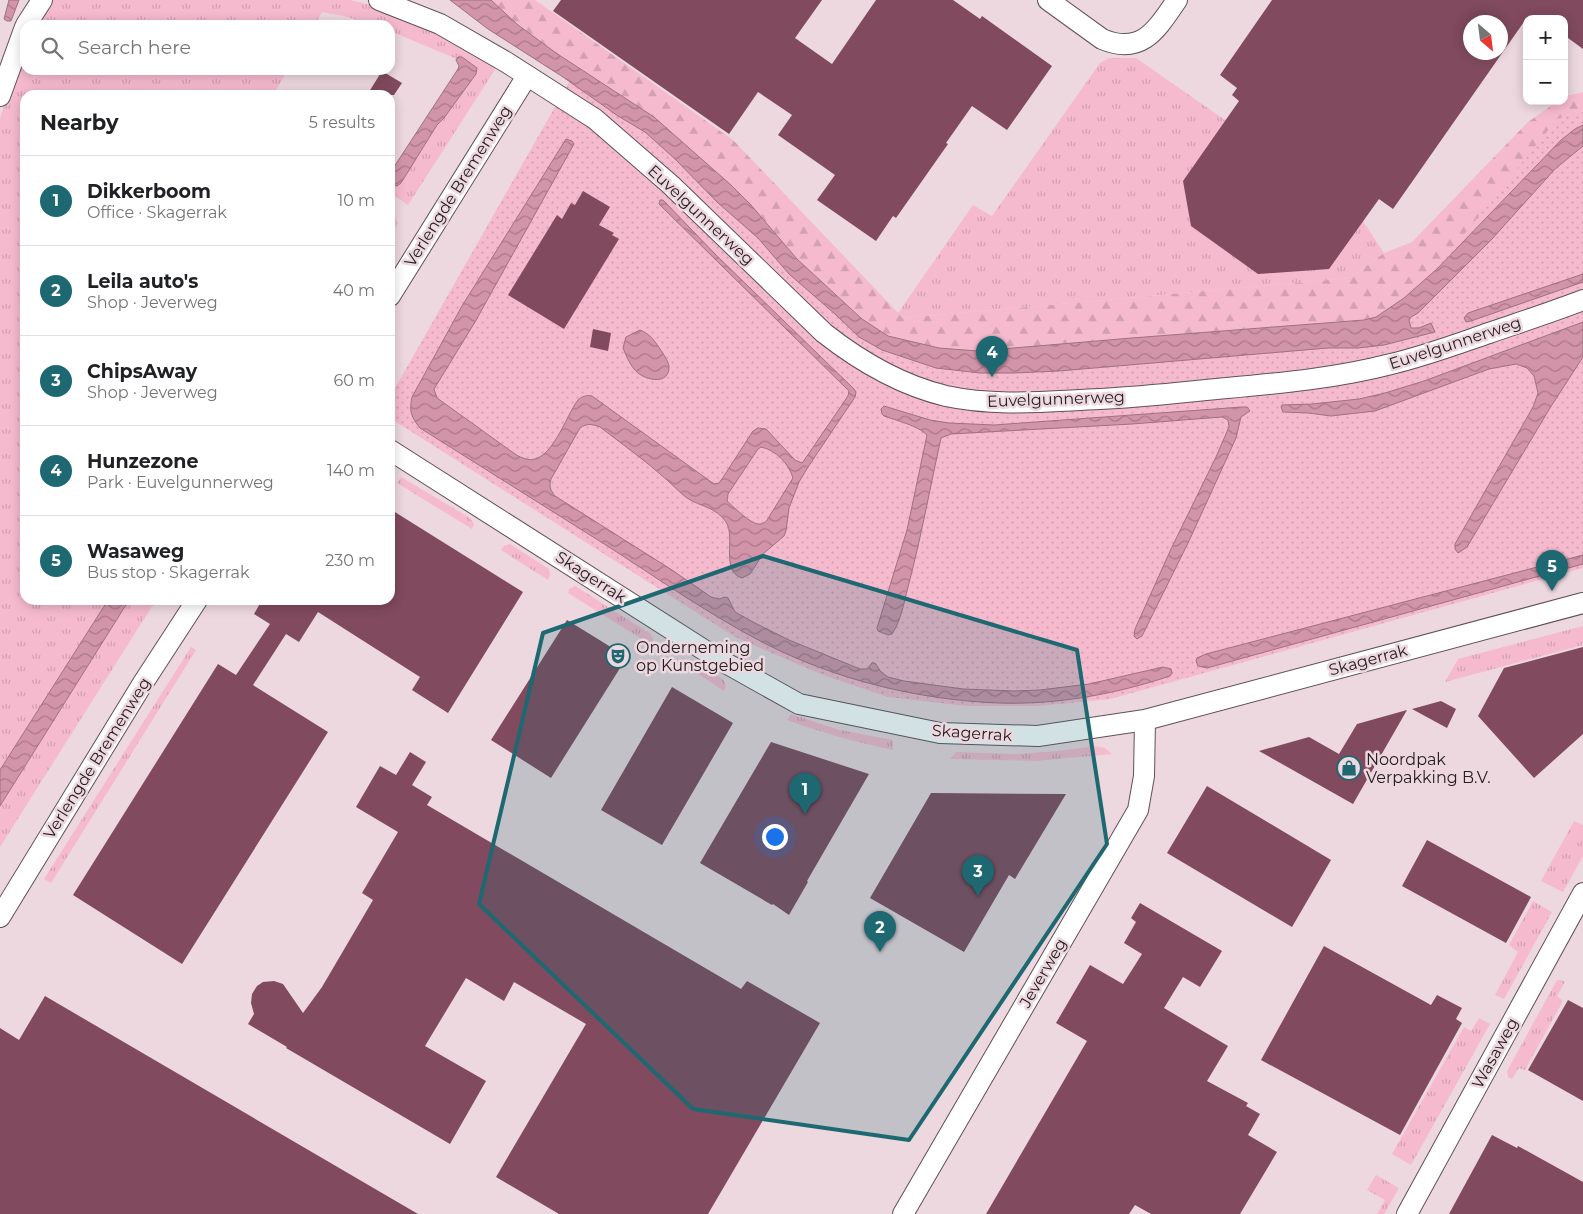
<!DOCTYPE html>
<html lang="en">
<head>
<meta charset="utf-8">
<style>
	:root { --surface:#fff; --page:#f6f6f6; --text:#202124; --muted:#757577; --line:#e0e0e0; --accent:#1d6871 }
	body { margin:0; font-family:Montserrat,sans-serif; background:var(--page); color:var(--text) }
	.controls { position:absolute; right:15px; top:15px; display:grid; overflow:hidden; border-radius:10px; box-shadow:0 2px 12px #0003 }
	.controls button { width:45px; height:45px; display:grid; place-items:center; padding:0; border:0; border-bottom:1px solid var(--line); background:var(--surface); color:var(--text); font:25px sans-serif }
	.compass { position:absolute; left:1463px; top:15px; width:45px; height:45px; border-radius:50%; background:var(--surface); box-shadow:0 2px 12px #0003; rotate:152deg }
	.you { position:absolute; left:774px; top:836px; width:18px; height:18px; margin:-12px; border:4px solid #fff; border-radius:50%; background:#1a73e8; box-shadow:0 0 0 8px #1a73e833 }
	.badge { display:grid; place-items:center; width:32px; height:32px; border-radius:50%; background:var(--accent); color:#fff; font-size:16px; font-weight:700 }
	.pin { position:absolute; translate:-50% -41px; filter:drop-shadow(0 1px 2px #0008) }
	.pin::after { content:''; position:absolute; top:26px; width:18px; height:15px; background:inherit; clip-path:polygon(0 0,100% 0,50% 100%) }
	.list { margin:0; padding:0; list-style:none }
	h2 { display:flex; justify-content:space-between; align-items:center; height:65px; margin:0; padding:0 20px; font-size:21px }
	h2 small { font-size:16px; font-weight:400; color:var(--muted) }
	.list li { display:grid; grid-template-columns:32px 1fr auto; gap:15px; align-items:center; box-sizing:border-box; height:90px; padding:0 20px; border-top:1px solid var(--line) }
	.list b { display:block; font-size:19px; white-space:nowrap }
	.list p { margin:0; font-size:16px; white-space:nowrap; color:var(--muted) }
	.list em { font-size:16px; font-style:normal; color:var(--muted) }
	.icon { flex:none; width:28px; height:28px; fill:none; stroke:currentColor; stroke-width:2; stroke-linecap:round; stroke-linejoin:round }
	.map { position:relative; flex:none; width:1583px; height:1214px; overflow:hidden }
	.search { position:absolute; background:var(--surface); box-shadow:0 2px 12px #0003; left:20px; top:20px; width:375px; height:55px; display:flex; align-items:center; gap:12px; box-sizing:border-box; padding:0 18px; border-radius:15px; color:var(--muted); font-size:19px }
	.panel { position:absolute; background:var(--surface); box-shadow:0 2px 12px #0003; left:20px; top:90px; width:375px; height:515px; border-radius:15px }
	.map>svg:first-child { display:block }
	.grass { fill:url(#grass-tufts) }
	.forest { fill:url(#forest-firs) }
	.park { fill:url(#park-dots) }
	.water { fill:url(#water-waves); stroke:#9f7180; fill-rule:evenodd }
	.building { fill:#814a5e; fill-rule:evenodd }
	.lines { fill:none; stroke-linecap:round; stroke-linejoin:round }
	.minor-casing { stroke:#615156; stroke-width:22 }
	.minor { stroke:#fff; stroke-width:20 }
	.marked { fill:#1d6871; fill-opacity:0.2; stroke:#1d6871; stroke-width:4; stroke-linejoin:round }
	.labels { text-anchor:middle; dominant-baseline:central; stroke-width:5; stroke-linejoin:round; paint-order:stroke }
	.street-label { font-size:16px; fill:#272022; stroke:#ecd8de }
	.poi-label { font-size:16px; fill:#272022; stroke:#ecd8de; text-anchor:start }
</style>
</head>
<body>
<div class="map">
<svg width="1583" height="1214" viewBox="0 0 1583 1214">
	<defs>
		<pattern id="grass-tufts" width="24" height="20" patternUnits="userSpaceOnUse" patternTransform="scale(1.25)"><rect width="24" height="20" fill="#f6bace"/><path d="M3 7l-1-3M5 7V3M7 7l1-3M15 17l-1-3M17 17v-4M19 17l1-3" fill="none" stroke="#d3a0b1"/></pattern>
		<pattern id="forest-firs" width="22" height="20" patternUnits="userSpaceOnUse" patternTransform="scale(1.25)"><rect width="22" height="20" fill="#f6bace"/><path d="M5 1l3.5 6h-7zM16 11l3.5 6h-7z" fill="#d3a0b1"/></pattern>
		<pattern id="park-dots" width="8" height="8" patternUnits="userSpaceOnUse" patternTransform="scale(1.25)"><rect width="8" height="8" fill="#f6bace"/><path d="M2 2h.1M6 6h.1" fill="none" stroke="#d3a0b1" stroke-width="1.8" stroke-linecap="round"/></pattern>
		<pattern id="water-waves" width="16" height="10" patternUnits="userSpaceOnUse" patternTransform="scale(1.25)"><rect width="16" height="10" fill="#d294a9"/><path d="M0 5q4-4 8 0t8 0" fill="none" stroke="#aa7889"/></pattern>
	</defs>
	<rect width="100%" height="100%" fill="#ecd8de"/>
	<!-- grass -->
	<path class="grass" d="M51,0H350L378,7L437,31L498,65L408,205L390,193V189L392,186H394L437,125L444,118L476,74L458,57L457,59L390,31V25H373L344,16L322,12L315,25H34Z
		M25,45V70H288L273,95H25V600H108L0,770V118Z
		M1109,58H1136L1357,212L1384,253L1350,278L903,318L898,313L973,205L992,216L1100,63Z
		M390,211L393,213L398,223L390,235Z
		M401,477L470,518L474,524L472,529L397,483Z
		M510,544L549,569L550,575L548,580L501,550L504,546Z
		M575,586L651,634L653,639L651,645L568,593L569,589Z
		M129,600H156L0,847V806Z
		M1583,626V645L1445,682L1458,659Z
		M191,647L196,650L51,883L44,879Z
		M691,659L724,680L726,686L724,691L684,665L686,661Z
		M791,714L840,730L893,740V750C856,742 822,733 787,720Z
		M1096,746L1105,748L1112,754L1036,761L950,759L956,752L1015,754L1058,751Z
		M1574,821L1583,825V856L1563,892L1541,881Z
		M1533,901L1552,912L1504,999L1495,995L1518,952L1509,945Z
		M1557,980H1561L1565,982L1557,996L1563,1001L1525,1070L1519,1068L1512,1079L1508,1077L1507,1071Z
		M1479,1018L1490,1024L1411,1165L1392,1154L1464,1027L1471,1031Z
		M1376,1175L1399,1188L1384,1214H1377L1385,1200L1367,1190Z"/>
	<!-- forest -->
	<path class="forest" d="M491,0H535L733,140L903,318L1350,278L1384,253L1412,242L1528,122L1558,101H1564L1566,96L1583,92V125L1438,268L1404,298L1376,317L1364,320L1132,338L978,351L939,348L888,336L862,319L797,259L751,205L731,185L654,117L556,53L518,25Z"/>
	<!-- park -->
	<path class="park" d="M576,70L778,243L872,333L968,356L1378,322L1411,300L1557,119L1583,112V568L1110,699L1039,706H966L888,697L823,675L735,637L390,418V397Z"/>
	<!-- water -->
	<path class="water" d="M9,0H19L11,21H7L4,19Z
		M450,0H491L518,25L556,53L654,117L731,185L751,205L797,259L862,319L888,336L939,348L978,351L1132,338L1364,320L1376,317L1404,298L1438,268L1561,140L1575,129L1583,125V146L1555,169L1492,239L1418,313L1411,317L1409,320L1411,328H1419L1431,323L1435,332L1384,345L1358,348H1328L1059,371L1014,373H980L936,368L882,350L859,337L835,314L789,274L758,238L717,202L675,159L645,132L618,116L563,77L488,29Z
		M458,57H462L477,68L476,74L444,118L437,125L401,183L397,186L390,184V173L458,69L459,66L456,60Z
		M566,139L572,141L574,144L475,322L434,389L437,398L515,454C518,456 522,458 526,459C551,466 566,415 578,400C582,396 587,395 592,396L714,484L719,483L722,479L753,431L758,428L766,429L795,460L802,463L803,462L848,396L849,391L659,204L660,200H663L716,255L854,389L856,392L855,397L808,467L799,482L789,508L786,531L784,536L763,554L750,574L742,578C720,571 736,537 726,522C716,507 701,507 687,498C680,493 674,486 667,480C646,461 622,444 600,427C592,424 587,423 580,428L551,479C549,486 550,490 555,496L672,570L711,597L719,599L725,597L728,598L735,612L755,623L789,640L860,669H867L872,663H875L881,672L888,677L904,681L963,689L1014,691L1040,690L1089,684L1163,667L1171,669L1172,673L1170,676C1116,694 1057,705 999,703C919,700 836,680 764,643C710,615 660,580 609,547C546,507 483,468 420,428C411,417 409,411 412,397L462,306ZM761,447C776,450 789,464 793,478L769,517C767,521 764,524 760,524C751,525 734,507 727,501L728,494L758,449Z
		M1583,274V282L1471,321L1466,322L1464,318L1468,313Z
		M1583,322V357L1550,408L1467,547L1458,553L1455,549V544L1533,407L1538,393L1534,376L1527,368L1516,364L1489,369L1375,411L1331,416L1308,413L1283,412L1281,407L1282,405L1312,404L1359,399L1385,393L1424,381Z
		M640,330C650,334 654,340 660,349C663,354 668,360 669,366C670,387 642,380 634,369C629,363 626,355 623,348L626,337Z
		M884,406L930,420L949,423L994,425L1242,407H1247L1250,411L1241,417L1236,438L1189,541L1142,636L1137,639L1134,636L1135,629L1171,549L1216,457L1229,427L1228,420L1222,417L1132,424L951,434L941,438C930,488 921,538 908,587C904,602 901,621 892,634L888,635L878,631L877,628L907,530L927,435C919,426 895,420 884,416L882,414L881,409Z
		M1583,555V564L1207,668L1198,666L1196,661L1197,658L1206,654Z
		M108,600H129L0,806V770Z"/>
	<!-- building -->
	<path class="building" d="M561,0H822L795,38L832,64L876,0H953L980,19L982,16L1052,66L1007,130L972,106L946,143L948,144L896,218L893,216L876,241L817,200L835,175L778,135L792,115L758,92L729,134L553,11Z
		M1272,0H1583V49L1564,35V19H1526L1393,209L1379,199L1329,269L1258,274L1191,226L1183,181L1239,101L1232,95L1237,88L1220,75ZM1470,22H1500V52H1470Z
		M382,71L402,83L394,95H367Z
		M583,191L610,207L599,225L614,233L612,235L619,239L564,329L508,295L557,215L562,219L571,203L575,205Z
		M593,329L611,333L608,351L590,347Z
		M390,509L523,592L448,713L412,690L420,677L318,612L299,642L286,634L253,685L328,732L182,964L73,895L218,664L236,675L270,624L254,614L262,600H390Z
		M567,620L627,657L551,778L491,740Z
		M1583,647V734L1534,778L1478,716L1504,668Z
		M672,687L733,723L662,845L601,810Z
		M1441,701L1456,709L1447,728L1412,709Z
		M1407,710L1353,804L1259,751L1309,737L1339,754L1357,724Z
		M771,742L869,774L807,881L808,882L789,915L773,904L772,905L700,863Z
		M410,752L426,762L412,785L432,797L427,805L741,989L747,981L820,1023L708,1214H559L496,1177L586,1024L514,982L504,1001L466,978L425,1046L486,1081L450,1144L286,1048L287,1047L248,1024L254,1014L251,1003L252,994L257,986L263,982L274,981L283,984L303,1013L322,987L373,900L362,893L398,832L356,807L380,766L396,775Z
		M1207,786L1331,860L1292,927L1167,853Z
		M931,793L1066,794L1015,879L1009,875L964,952L870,898Z
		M1427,840L1531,897L1506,943L1402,886Z
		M1140,903L1222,951L1200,987L1183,977L1164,1008L1228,1046L1207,1081L1248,1103L1246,1106L1260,1114L1248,1135L1277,1152L1240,1214H1151L1135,1205L1129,1214H986L1087,1041L1056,1023L1090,965L1123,984L1142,954L1124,943L1136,922L1131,918Z
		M1324,946L1431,1005L1437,995L1462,1008L1456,1019L1462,1023L1400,1135L1261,1060Z
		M45,996L418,1214H0V1028L19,1040Z
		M1568,1000L1583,1008V1101L1528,1070Z
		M1492,1135L1517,1148L1518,1146L1583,1182V1214H1449Z"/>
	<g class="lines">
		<!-- minor casing -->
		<g class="minor-casing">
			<path id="minor" d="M379,0L440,24L506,62L595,119L671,185L824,333C861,362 900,385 946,396C997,407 1049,401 1100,399C1143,397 1185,392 1227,388C1282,383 1337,378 1391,364C1425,356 1457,344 1489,333C1521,322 1552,312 1583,300
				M1048,0L1102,39C1142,56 1157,29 1177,0
				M26,25L42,0
				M0,96L25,27
				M390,296L527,76
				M390,450L715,657L799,704L940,733L1038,736L1145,720L1583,603
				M0,917L143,683L197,600
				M903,1214L1138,810L1144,776L1145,720
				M1407,1214L1583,893"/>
		</g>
		<!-- minor -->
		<use href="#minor" class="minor"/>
	</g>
	<!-- marked area -->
	<path class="marked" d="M763,556L1077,650L1107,844L909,1140L693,1109L479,904L543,633Z"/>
	<!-- icons -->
	<defs>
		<g id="theatre-ring" transform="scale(1.25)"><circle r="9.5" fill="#ecd8de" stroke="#1d6871" stroke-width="1.5"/><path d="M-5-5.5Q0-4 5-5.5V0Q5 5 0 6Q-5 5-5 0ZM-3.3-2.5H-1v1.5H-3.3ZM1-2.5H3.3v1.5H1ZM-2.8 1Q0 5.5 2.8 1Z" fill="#1d6871"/></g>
		<g id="shop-ring" transform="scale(1.25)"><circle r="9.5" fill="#ecd8de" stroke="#1d6871" stroke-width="1.5"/><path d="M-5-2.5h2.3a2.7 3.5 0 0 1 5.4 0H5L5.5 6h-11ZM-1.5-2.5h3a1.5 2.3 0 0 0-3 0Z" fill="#1d6871"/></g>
	</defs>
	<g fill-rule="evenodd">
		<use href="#theatre-ring" x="618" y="656"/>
		<use href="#shop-ring" x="1349" y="768"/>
	</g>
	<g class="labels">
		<!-- street labels -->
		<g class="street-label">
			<text transform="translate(458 186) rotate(-58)">Verlengde Bremenweg</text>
			<text transform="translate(701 215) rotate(43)">Euvelgunnerweg</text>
			<text transform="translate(1455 343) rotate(-18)">Euvelgunnerweg</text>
			<text transform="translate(1056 399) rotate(-2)">Euvelgunnerweg</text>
			<text transform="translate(591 577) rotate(33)">Skagerrak</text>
			<text transform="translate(1368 660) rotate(-15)">Skagerrak</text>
			<text transform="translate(972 733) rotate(4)">Skagerrak</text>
			<text transform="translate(97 758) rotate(-58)">Verlengde Bremenweg</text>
			<text transform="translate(1043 973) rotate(-60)">Jeverweg</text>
			<text transform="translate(1495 1053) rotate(-61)">Wasaweg</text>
		</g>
		<!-- poi labels -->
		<g class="poi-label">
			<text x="636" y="647">Onderneming<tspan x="636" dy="18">op Kunstgebied</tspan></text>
			<text x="1366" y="759">Noordpak<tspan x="1366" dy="18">Verpakking B.V.</tspan></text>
		</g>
	</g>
</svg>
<div class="controls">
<button>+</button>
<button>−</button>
</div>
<svg class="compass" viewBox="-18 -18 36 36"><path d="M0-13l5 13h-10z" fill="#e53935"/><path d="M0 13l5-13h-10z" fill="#757577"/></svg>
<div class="you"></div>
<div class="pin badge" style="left:805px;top:814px">1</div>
<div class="pin badge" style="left:880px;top:952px">2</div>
<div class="pin badge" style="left:978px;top:896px">3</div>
<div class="pin badge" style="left:992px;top:377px">4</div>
<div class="pin badge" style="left:1552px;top:591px">5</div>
<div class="search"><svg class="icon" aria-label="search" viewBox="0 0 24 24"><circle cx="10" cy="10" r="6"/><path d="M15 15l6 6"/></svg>Search here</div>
<section class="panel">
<h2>Nearby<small>5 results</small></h2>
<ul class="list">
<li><span class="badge">1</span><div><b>Dikkerboom</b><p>Office · Skagerrak</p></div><em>10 m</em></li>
<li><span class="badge">2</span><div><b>Leila auto's</b><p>Shop · Jeverweg</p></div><em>40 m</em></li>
<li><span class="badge">3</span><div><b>ChipsAway</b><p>Shop · Jeverweg</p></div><em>60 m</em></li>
<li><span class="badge">4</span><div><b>Hunzezone</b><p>Park · Euvelgunnerweg</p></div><em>140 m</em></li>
<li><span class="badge">5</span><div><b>Wasaweg</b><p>Bus stop · Skagerrak</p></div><em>230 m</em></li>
</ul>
</section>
</div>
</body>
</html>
